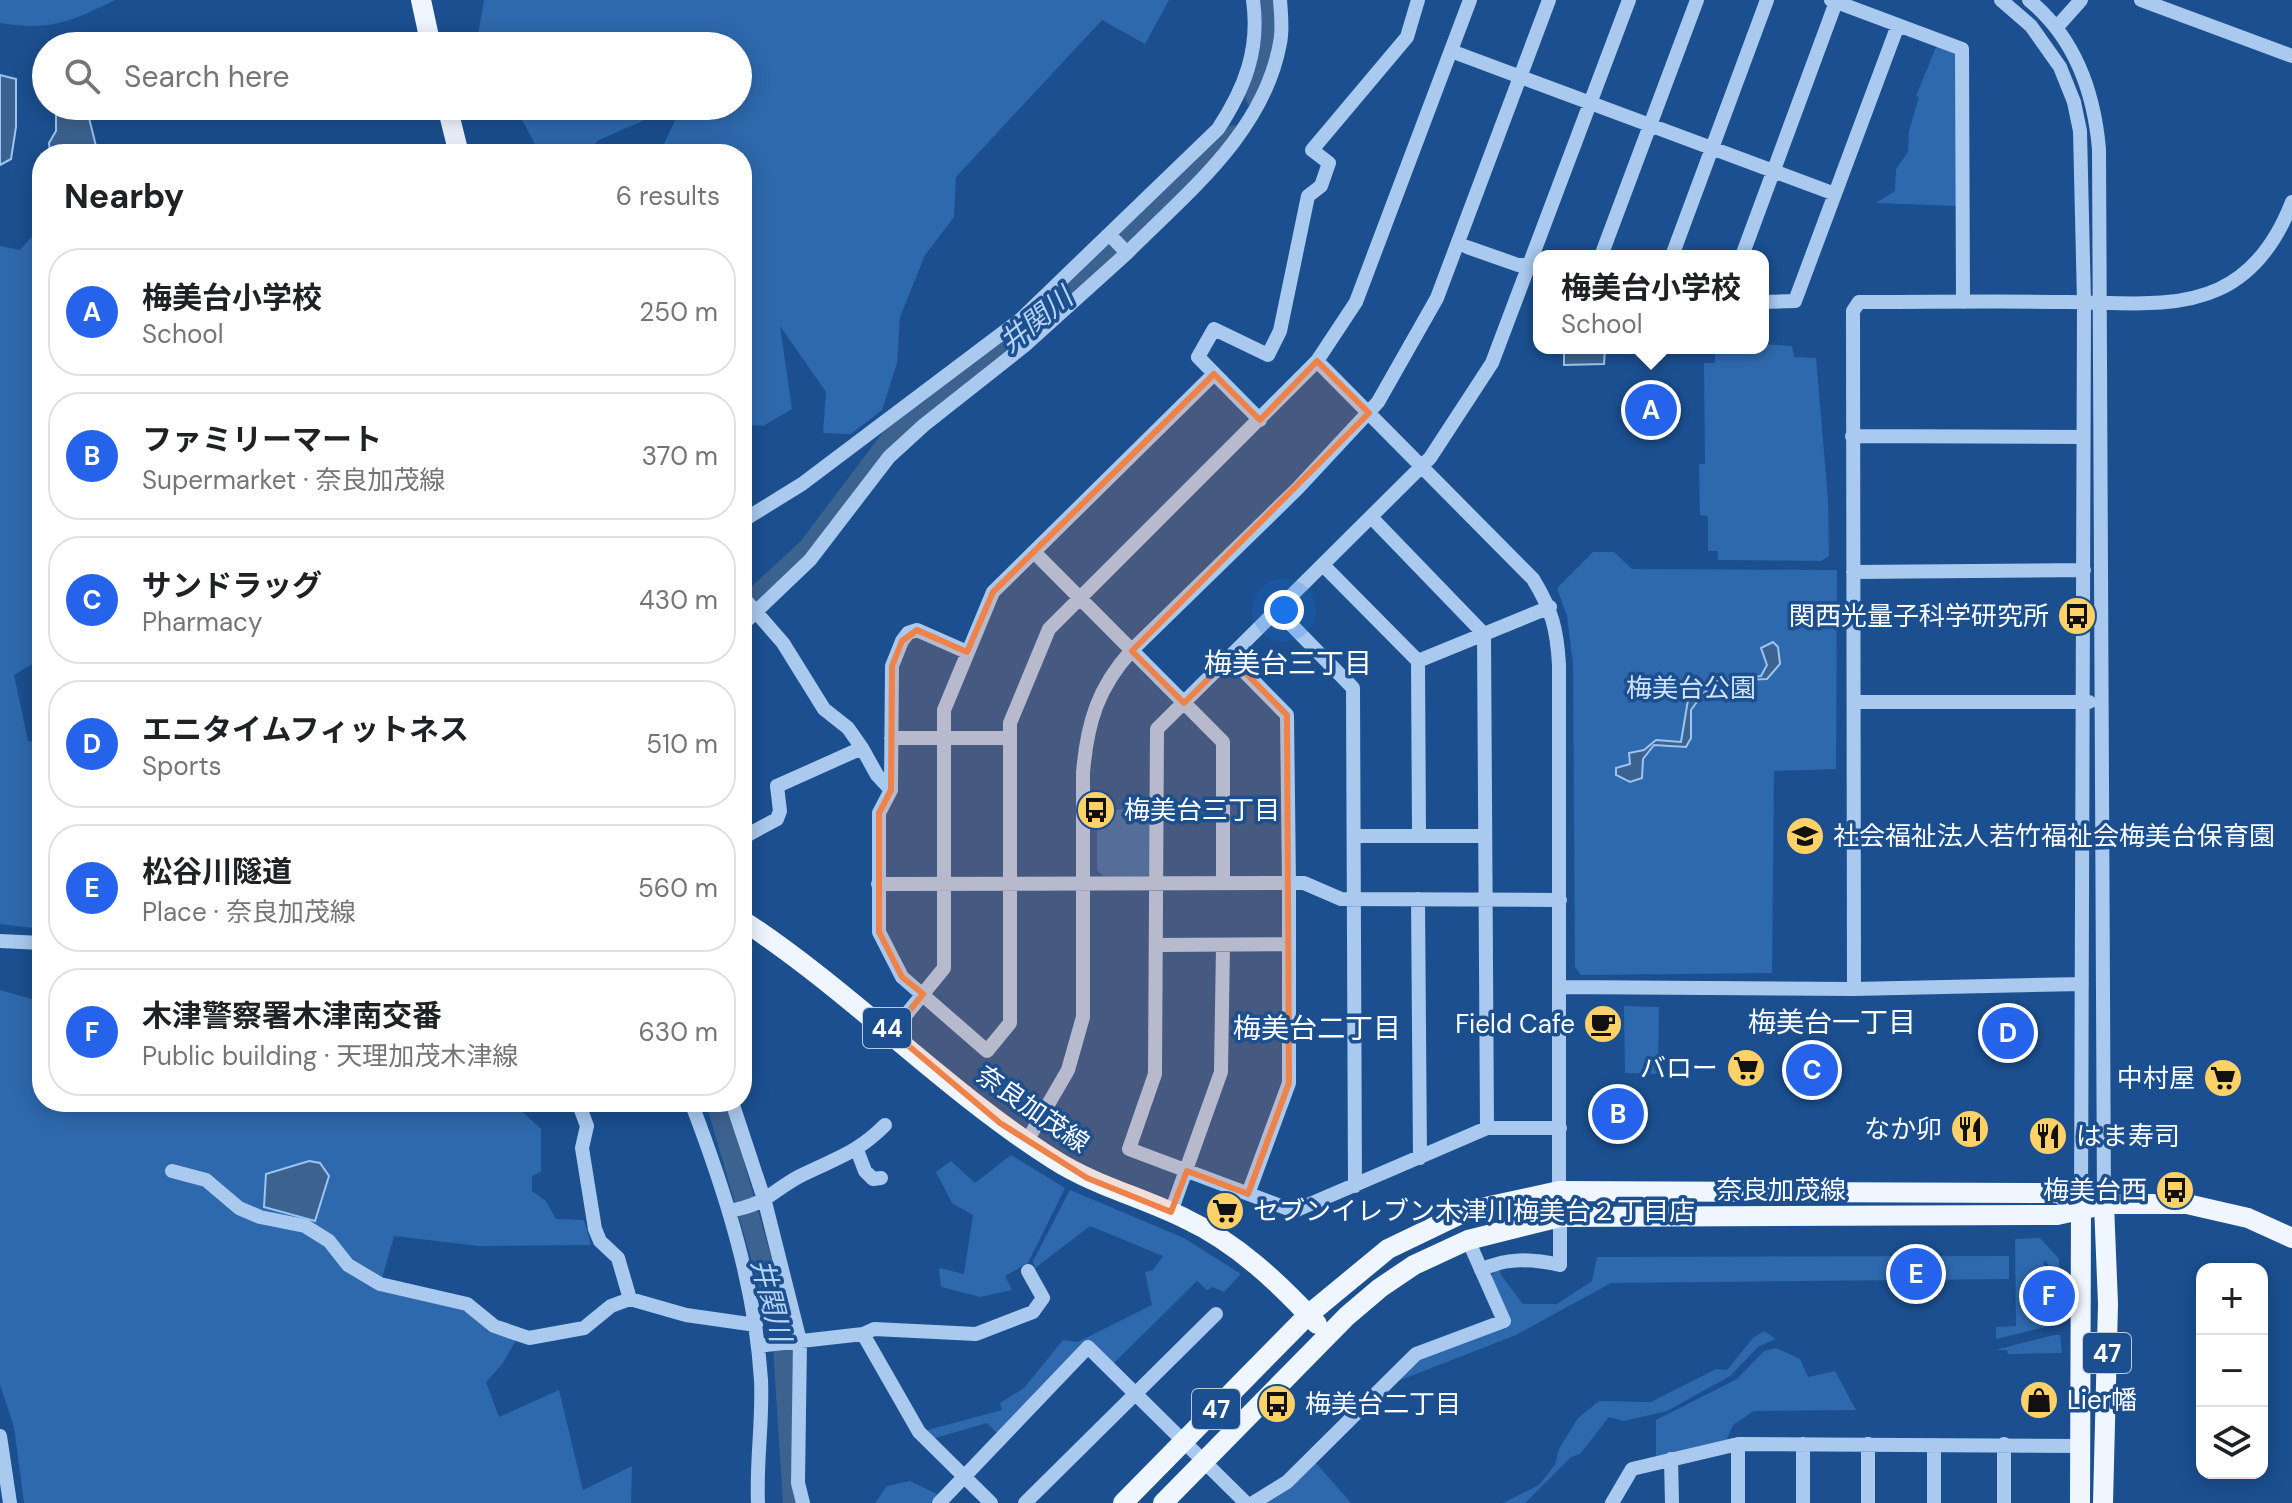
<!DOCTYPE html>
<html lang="en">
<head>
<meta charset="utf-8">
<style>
	:root { --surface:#fff; --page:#f2f2f2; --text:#202124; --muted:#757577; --line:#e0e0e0; --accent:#2563eb }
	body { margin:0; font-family:"DM Sans","Noto Sans JP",sans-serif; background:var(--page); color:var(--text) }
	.controls { position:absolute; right:24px; bottom:24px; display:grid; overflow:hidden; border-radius:16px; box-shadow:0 4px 20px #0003 }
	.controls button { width:72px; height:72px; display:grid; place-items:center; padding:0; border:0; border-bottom:2px solid var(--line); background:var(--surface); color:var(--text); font:40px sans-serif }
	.you { position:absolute; left:1284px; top:610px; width:28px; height:28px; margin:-20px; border:6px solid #fff; border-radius:50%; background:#1a73e8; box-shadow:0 0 0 12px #1a73e833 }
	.badge { display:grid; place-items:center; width:52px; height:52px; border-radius:50%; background:var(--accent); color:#fff; font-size:26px; font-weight:700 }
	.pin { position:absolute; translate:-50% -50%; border:4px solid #fff; box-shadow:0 2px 8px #0006 }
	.popup { position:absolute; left:1533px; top:250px; width:236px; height:104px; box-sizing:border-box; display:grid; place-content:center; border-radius:16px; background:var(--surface); filter:drop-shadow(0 2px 6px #0005); font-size:26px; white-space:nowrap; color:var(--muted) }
	.popup b { font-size:30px; color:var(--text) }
	.popup::after { content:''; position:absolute; left:50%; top:100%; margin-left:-16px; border:16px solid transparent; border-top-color:var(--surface) }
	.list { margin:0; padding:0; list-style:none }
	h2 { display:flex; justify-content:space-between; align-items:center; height:104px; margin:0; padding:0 32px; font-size:34px }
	h2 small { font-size:26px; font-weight:400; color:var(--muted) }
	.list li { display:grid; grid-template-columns:52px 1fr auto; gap:24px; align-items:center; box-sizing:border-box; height:128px; margin:0 16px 16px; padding:0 16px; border:2px solid var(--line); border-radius:32px }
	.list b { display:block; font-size:30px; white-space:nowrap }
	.list p { margin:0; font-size:26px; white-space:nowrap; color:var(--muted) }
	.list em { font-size:26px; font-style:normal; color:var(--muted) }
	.icon { flex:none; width:44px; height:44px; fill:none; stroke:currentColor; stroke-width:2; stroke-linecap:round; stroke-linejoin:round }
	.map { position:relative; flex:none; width:2292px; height:1503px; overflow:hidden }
	.search { position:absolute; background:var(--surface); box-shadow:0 4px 20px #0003; left:32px; top:32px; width:720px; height:88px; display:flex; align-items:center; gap:20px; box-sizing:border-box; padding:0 28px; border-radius:44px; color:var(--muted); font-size:30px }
	.panel { position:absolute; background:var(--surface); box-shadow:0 4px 20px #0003; left:32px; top:144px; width:720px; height:968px; border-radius:32px }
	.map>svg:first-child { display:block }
	.green { fill:#2e69ad; fill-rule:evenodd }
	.water { fill:#3c6290; stroke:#9cc4f0; stroke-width:2 }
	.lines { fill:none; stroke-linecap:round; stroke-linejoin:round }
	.river { stroke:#3c6290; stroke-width:20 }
	.minor { stroke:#a9c9ee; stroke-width:14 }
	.major { stroke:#f0f6ff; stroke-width:20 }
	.marked { fill:#ee8249; fill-opacity:0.2; stroke:#ee8249; stroke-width:6; stroke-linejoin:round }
	.labels { text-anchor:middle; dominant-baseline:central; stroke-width:7; stroke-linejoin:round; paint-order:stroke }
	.shield { fill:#1b4f8f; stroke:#bbcadd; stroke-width:2 }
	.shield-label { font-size:24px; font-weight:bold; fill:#fff }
	.poi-label { font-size:26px; fill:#fff; stroke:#1b4f8f; text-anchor:end }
	.park-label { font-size:26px; fill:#cfe3fa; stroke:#1b4f8f }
	.street-label { font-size:26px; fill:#fff; stroke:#1b4f8f }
	.water-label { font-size:28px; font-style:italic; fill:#b5d3f5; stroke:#1b4f8f }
	.neighbourhood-label { font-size:28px; fill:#fff; stroke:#1b4f8f }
</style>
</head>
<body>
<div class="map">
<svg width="2292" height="1503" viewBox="0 0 2292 1503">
	<rect width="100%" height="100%" fill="#1b4f8f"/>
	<!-- green -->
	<path class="green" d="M0,0H115C70,22 51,31 0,23Z
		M484,0H1169L1145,44L1102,20L956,177L954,217L925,255L900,317L897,363L882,410L851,434L823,433L826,392L780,326L792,409L763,426L742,424V154H659L682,106H738V46H484L478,35Z
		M1937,45L1953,51L1958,57V206L1876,203L1895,191L1896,169L1908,152L1909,131L1919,97L1916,96Z
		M515,106H676L597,141L588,154H540Z
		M42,225V658L14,675L28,741L42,742V929L0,924V246L20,250Z
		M1763,344L1792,346L1794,357L1816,358L1828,499L1829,556L1821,561L1718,560V551H1708V516L1700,515L1699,464H1705L1704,363H1715V348H1763Z
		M1593,552H1614L1632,569L1837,570L1836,769L1774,771L1772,973L1581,975L1575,967L1573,664L1567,616L1557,588Z
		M1152,809L1153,871L1148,876H1103L1097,870V810Z
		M0,990L42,1002V1102H489L492,1106L515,1105L541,1129V1172L532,1176V1191L546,1201L556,1219L584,1220L591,1245L479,1246L394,1236L379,1289L464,1306L489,1332L516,1340L503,1363L486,1382L499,1417L559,1390L583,1490L632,1466L631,1503H24L14,1427L0,1385ZM309,1161L295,1214L264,1207C264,1186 292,1169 309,1161Z
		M1624,1006L1659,1007L1658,1074L1625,1073Z
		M1011,1155L1065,1188L1028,1263L1005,1276L1012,1290L980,1297L941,1287L939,1268L964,1274L973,1215L952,1203L936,1172L951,1161L975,1183Z
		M1070,1190L1184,1238L1241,1274L1224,1292L1213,1287L1207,1290L1197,1281L1114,1363L1093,1342L999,1435L987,1423L932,1439L924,1431L1002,1410L1000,1403L1024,1388L1063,1340L1078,1342L1152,1305L1145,1272L1153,1270L1163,1256L1090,1226L1035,1268L1033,1261Z
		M2040,1238L2059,1259L2060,1279L2044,1260V1326H2050L1996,1339V1327L2016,1326L2015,1239Z
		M2009,1256V1279L1611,1283L1516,1335L1393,1383L1420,1358L1510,1325L1490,1277L1499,1266L1501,1275L1523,1304H1557L1592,1281L1597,1257Z
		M1764,1331L1776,1339L1759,1346L1730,1376L1667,1411L1624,1421L1609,1417L1580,1454L1571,1457L1525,1503H1503L1539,1485L1555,1465L1559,1449L1578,1418L1599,1401L1651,1402L1716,1369L1727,1370L1753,1338Z
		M2054,1335H2060L2062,1353L2008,1354L2007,1350H1995Z
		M1776,1348L1800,1359L1808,1377L1835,1371L1856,1410L1754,1411L1733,1425L1726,1441L1656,1458V1420L1737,1379L1764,1351Z
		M1315,1462L1351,1503H1266Z
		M910,1481L939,1495L931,1503H875L887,1486Z"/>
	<!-- water -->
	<path class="water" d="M0,75L16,79V127L11,159L0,165Z
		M63,106H86L98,154H50L49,143L56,131V113Z
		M1564,348H1605L1604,364L1564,365Z
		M1773,642L1778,647L1780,664L1767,679L1742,680L1699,699L1691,710V738L1686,747L1654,745L1643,759L1642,778L1630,782L1616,775V768L1630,764L1629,753L1644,750L1656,740L1681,742L1689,694H1703L1717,681L1761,676L1767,665L1761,648Z
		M309,1161L320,1163L329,1176L315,1221L264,1207L266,1174Z"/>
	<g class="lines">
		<!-- river -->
		<path class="river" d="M1255,97C1269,66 1275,33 1270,0
			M742,609L808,548L891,438L1078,287L1234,135
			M716,1102L782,1330L793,1503"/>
		<!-- minor -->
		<path class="minor" d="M1831,0L1962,49L1963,302
			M2001,0L2031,26L2060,67L2074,102L2080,131L2084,302L2081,1205
			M2029,0C2074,37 2094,92 2099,149L2104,1204
			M2141,0L2292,56
			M2056,28L2081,0
			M1451,51L1835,194
			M1467,247L1518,265H1529L1629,0
			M1127,253C1188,192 1264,132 1280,43C1283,29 1281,14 1280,0
			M1601,256L1697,0
			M1672,256L1767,0
			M1742,256L1836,2
			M1539,269L1529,265L1492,363L1430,458L1157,729L1155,1074L1129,1149L1294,1211L1487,1128H1560
			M1763,302L1795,301L1898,25
			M1317,361L1533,579C1552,610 1557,629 1559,665V1191
			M1260,420L1198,357L1214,329L1268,355L1280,331L1308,196L1321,186L1329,163L1312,150L1407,37L1418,0
			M1852,436L2082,437
			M1372,518L1484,634L1487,1128
			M742,521L802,484L1021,319L1218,129C1245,88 1260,49 1253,0
			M1034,552L1223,742V883
			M1323,565L1418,661L1419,835
			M1853,572L2084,570
			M742,596L783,643L824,709L848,728L862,748L777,786L780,811L777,819L742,838
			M1277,610L1353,688L1355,1186
			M742,625L810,560L889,457L924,425L1024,346L1127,253L1109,234
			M967,652L917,630L908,633L902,641L892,666L891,790L879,813V932L902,977L987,1051L1010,1023V723L1049,629L1317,361L1356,302L1470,0
			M1418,661L1550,607
			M1854,702H2089
			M891,738H1009
			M862,748L877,775L891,790
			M1355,836H1485
			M878,884L1289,883L1287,715L1230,657
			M1418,899L1420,1158
			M0,941L42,943
			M1158,945L1289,944
			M1560,987L1854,989L2082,984
			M1854,989L1853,311L1859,302C1929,302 1998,301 2068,302C2117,302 2174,310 2219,289C2256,272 2278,238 2292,202
			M892,1032L944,968V710L993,592L1214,374
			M578,1102L587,1126L582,1148L595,1229L600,1241L618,1258L630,1299
			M691,1102C725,1191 755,1284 761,1380C763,1421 756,1462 758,1503
			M732,1102L765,1202L800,1341L798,1483L803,1503
			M1027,1141L1068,1070L1083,1017V773C1087,723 1098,687 1132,650L1297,489L1378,402L1437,298L1549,0
			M857,1150L865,1171L873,1179L881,1178
			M172,1171L206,1180L239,1208L260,1217L305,1226L329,1241L348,1265L380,1284L467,1304L494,1326L529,1338L584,1328L611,1306L630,1299L686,1315L756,1325
			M1248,1194L1289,1083V883H1304L1341,899L1560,900
			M729,1211C768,1204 770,1192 800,1176C836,1158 856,1154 885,1125
			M1171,1212L1221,1072L1223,945
			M1481,1270C1506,1257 1532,1259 1560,1265V1217
			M863,1334L919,1432L991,1503
			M758,1346L863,1334L874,1329L976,1334L1033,1312L1043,1298L1028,1271
			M0,1436L10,1503
			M1738,1444V1503
			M1803,1444V1503
			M1868,1444V1503
			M1934,1445V1503
			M1671,1459L1672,1503
			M939,1503L1088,1347L1246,1503
			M1025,1503L1216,1314
			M1253,1503L1287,1482L1416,1354L1504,1321L1468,1240
			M1612,1503L1632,1469L1738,1444L2080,1446
			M2004,1503V1444"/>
		<!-- major -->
		<path class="major" d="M421,0L431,46
			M447,106L459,154
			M742,920C852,992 943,1089 1053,1159C1095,1186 1142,1197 1186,1219C1237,1243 1279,1283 1317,1324
			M1123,1503L1308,1315L1388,1249L1467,1211L1559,1191L2056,1193L2104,1204H2187L2248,1218L2292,1238
			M1163,1503L1347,1316L1380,1288L1414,1265L1468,1240L1560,1217L2057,1215L2098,1206
			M2080,1503L2081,1211
			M2103,1503L2108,1304L2104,1204"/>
	</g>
	<!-- marked area -->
	<path class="marked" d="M1317,361L1369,413L1132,651L1184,703L1230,657L1287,715L1289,1083L1248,1194L1187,1171L1171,1212L1087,1178L1000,1123L892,1032L923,994L902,977L879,932V813L891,790L892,666L902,641L917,630L967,652L993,592L1214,374L1260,420Z"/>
	<!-- icons -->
	<defs>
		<g id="bus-disc" transform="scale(2)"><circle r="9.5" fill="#ffd166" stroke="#1b4f8f"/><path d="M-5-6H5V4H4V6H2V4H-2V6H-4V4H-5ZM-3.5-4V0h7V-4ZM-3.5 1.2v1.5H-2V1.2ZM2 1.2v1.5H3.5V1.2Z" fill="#111"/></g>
		<g id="school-disc" transform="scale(2)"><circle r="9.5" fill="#ffd166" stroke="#1b4f8f"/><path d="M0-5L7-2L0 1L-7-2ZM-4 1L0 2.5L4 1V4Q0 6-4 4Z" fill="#111"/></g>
		<g id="cafe-disc" transform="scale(2)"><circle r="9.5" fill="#ffd166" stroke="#1b4f8f"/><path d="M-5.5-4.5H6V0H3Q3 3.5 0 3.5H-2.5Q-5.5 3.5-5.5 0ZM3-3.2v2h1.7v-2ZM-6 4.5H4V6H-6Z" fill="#111"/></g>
		<g id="supermarket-disc" transform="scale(2)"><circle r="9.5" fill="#ffd166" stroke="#1b4f8f"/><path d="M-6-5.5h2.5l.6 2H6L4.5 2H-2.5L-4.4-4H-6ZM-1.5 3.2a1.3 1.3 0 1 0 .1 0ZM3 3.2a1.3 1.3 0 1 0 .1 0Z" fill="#111"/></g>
		<g id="restaurant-disc" transform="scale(2)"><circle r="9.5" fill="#ffd166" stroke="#1b4f8f"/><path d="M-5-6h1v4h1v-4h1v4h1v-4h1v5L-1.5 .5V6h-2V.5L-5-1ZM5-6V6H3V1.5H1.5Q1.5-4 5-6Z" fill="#111"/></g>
		<g id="shop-disc" transform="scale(2)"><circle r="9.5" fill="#ffd166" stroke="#1b4f8f"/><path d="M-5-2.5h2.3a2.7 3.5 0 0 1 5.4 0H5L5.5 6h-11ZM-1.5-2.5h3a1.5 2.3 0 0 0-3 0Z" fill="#111"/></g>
	</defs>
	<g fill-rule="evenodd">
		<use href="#bus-disc" x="2077" y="616"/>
		<use href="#bus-disc" x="1096" y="810"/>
		<use href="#school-disc" x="1805" y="836"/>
		<use href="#cafe-disc" x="1603" y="1024"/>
		<use href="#supermarket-disc" x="1746" y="1068"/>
		<use href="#supermarket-disc" x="2223" y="1078"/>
		<use href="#restaurant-disc" x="1970" y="1129"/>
		<use href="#restaurant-disc" x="2048" y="1136"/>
		<use href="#bus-disc" x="2175" y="1190"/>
		<use href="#supermarket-disc" x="1225" y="1211"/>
		<use href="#shop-disc" x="2039" y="1400"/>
		<use href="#bus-disc" x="1277" y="1404"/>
	</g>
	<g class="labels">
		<!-- shield labels -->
		<g class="shield">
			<rect x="863" y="1008" width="48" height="40" rx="6"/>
			<rect x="2083" y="1333" width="48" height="40" rx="6"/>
			<rect x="1192" y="1389" width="48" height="40" rx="6"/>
		</g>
		<g class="shield-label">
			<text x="887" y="1028">44</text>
			<text x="2107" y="1353">47</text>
			<text x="1216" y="1409">47</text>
		</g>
		<!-- poi labels -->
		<g class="poi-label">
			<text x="2049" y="616">関西光量子科学研究所</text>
			<text x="1124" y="810" text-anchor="start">梅美台三丁目</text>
			<text x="1833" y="836" text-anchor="start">社会福祉法人若竹福祉会梅美台保育園</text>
			<text x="1575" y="1024">Field Cafe</text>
			<text x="1718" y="1068">バロー</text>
			<text x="2195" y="1078">中村屋</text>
			<text x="1942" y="1129">なか卯</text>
			<text x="2076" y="1136" text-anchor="start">はま寿司</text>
			<text x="2147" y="1190">梅美台西</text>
			<text x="1253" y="1211" text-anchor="start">セブンイレブン木津川梅美台２丁目店</text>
			<text x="2067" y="1400" text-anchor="start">Lier幡</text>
			<text x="1305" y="1404" text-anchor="start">梅美台二丁目</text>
		</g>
		<!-- park labels -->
		<g class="park-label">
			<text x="1691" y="688">梅美台公園</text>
		</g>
		<!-- street labels -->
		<g class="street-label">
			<text transform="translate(1033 1109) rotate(35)">奈良加茂線</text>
			<text x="1781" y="1190">奈良加茂線</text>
		</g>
		<!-- water labels -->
		<g class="water-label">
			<text transform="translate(1036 320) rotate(-39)">井関川</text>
			<text transform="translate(771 1300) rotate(76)">井関川</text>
		</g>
		<!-- neighbourhood labels -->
		<g class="neighbourhood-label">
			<text x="1288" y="663">梅美台三丁目</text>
			<text x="1832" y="1022">梅美台一丁目</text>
			<text x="1317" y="1028">梅美台二丁目</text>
		</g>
	</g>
</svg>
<div class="controls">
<button>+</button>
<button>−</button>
<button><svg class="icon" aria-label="layers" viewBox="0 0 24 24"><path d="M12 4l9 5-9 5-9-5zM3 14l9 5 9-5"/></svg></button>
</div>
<div class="you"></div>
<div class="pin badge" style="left:1651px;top:410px">A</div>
<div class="popup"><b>梅美台小学校</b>School</div>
<div class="pin badge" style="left:1618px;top:1114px">B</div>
<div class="pin badge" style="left:1812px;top:1070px">C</div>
<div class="pin badge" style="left:2008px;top:1033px">D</div>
<div class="pin badge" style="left:1916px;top:1274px">E</div>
<div class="pin badge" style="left:2049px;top:1296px">F</div>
<div class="search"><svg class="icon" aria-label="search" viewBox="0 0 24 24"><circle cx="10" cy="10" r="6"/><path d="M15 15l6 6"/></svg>Search here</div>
<section class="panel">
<h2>Nearby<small>6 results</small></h2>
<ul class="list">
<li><span class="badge">A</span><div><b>梅美台小学校</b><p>School</p></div><em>250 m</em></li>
<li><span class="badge">B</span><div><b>ファミリーマート</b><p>Supermarket · 奈良加茂線</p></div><em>370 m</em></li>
<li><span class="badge">C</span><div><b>サンドラッグ</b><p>Pharmacy</p></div><em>430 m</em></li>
<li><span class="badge">D</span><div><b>エニタイムフィットネス</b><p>Sports</p></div><em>510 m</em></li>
<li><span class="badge">E</span><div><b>松谷川隧道</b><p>Place · 奈良加茂線</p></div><em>560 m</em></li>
<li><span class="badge">F</span><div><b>木津警察署木津南交番</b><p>Public building · 天理加茂木津線</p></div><em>630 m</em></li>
</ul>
</section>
</div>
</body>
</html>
